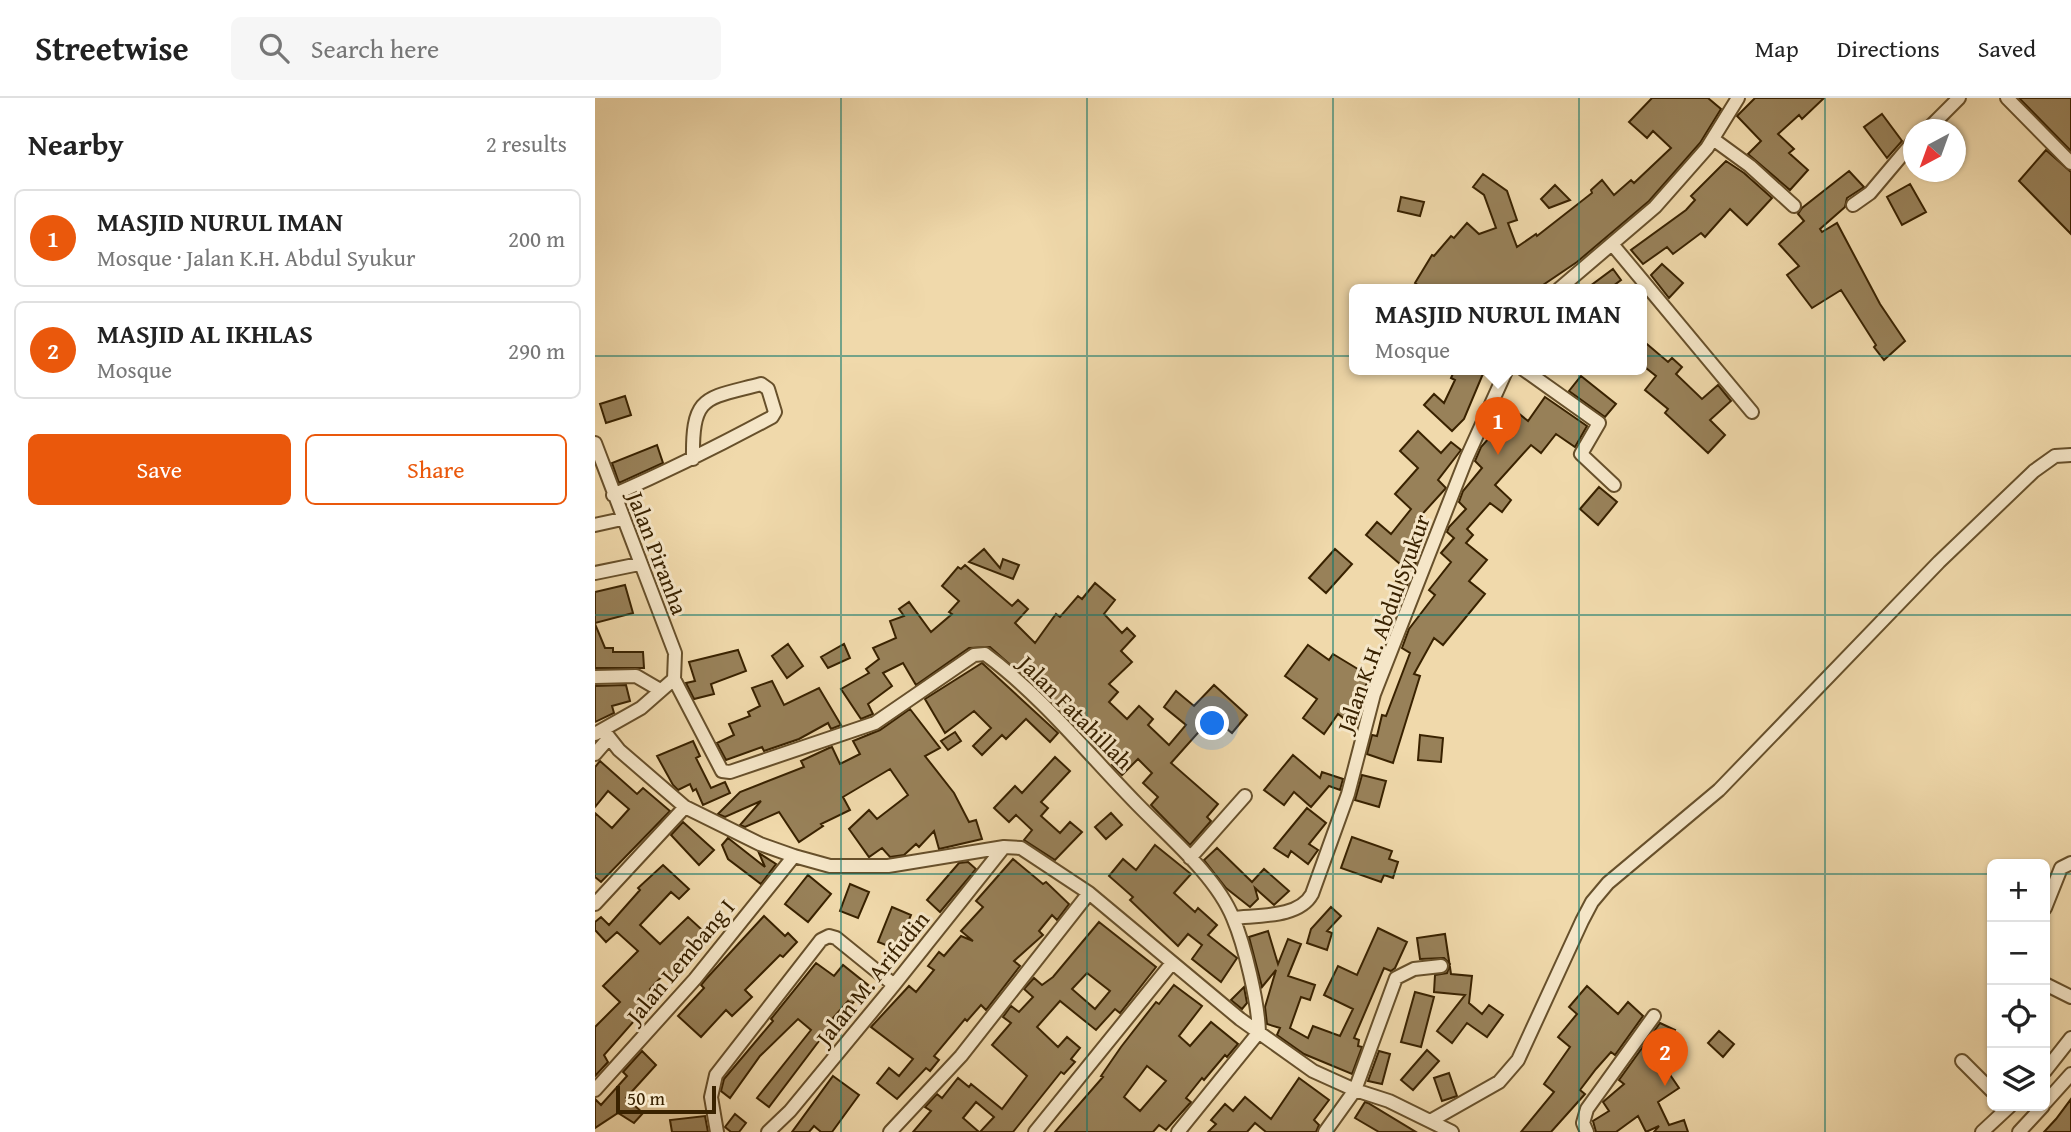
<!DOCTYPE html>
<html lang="en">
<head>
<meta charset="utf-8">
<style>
	:root { --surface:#fff; --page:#f6f6f6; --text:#222; --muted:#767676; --line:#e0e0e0; --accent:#ea580c }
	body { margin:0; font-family:"Gentium Book Plus",serif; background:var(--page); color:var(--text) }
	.controls { position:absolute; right:21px; bottom:21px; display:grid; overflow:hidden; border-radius:10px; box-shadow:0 2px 5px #0004 }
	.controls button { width:63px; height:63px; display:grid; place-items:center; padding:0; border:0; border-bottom:2px solid var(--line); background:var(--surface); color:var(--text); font:35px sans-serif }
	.compass { position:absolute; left:1308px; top:21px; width:63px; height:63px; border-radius:50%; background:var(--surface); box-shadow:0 2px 5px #0004; rotate:221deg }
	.scale { position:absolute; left:21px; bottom:18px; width:100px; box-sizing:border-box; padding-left:7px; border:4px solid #392200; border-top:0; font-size:19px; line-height:24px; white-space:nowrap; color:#392200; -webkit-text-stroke:5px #f5e6c8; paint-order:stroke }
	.you { position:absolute; left:618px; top:626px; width:24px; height:24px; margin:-18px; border:5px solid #fff; border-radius:50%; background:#1a73e8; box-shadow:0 0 0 10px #1a73e833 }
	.badge { display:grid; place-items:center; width:46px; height:46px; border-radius:50%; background:var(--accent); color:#fff; font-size:23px; font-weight:700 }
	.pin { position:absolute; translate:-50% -58px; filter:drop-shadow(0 2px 4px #0008) }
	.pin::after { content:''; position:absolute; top:37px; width:24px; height:21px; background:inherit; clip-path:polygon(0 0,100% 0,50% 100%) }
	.popup { position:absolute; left:754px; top:186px; width:298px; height:91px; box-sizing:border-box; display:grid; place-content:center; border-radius:10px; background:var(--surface); filter:drop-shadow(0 2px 5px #0005); font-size:23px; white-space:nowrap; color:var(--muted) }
	.popup b { font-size:26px; color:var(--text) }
	.popup::after { content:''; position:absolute; left:50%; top:100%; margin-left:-14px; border:14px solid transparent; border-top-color:var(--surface) }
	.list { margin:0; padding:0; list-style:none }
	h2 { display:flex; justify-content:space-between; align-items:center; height:91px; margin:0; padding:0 28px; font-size:30px }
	h2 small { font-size:23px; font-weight:400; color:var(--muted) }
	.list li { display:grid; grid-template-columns:46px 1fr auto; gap:21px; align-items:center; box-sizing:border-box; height:98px; margin:0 14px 14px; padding:0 14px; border:2px solid var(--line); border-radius:10px }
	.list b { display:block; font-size:26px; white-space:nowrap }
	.list p { margin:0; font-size:23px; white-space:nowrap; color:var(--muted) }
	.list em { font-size:23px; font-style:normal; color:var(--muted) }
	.actions { display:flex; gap:14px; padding:21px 28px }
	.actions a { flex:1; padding:16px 0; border:2px solid var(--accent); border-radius:10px; text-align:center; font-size:24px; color:var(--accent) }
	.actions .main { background:var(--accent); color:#fff }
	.icon { flex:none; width:38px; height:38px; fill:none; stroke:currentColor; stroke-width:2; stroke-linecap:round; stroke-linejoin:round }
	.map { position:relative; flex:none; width:1476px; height:1034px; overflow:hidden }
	header { display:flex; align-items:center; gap:42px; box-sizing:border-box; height:98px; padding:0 35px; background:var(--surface); border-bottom:2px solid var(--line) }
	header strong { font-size:33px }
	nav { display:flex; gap:38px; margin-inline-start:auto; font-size:24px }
	.search { width:490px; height:63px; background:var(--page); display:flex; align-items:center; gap:18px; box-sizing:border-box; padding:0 24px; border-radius:10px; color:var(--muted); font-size:26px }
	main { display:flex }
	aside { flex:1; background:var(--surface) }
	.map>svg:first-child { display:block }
	.building { fill:#988159; stroke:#392200; stroke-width:2; fill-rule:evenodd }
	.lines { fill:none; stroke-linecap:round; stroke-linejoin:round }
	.minor-casing { stroke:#67502b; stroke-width:16 }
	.minor { stroke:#f5e6c8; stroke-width:12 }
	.grid { fill:none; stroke:#0f766e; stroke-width:2; stroke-opacity:0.55 }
	.labels { text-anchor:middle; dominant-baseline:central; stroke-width:6; stroke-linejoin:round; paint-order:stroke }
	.street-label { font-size:23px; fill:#392200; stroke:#f5e6c8 }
</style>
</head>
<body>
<header>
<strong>Streetwise</strong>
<div class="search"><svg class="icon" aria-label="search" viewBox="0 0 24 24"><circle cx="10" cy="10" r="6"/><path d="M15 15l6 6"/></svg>Search here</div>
<nav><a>Map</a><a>Directions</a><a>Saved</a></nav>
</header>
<main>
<aside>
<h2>Nearby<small>2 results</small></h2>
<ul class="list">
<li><span class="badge">1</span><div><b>MASJID NURUL IMAN</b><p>Mosque · Jalan K.H. Abdul Syukur</p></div><em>200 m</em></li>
<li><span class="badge">2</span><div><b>MASJID AL IKHLAS</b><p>Mosque</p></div><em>290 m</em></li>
</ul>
<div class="actions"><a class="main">Save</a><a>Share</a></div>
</aside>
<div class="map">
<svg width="1476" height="1034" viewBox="0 0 1476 1034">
	<rect width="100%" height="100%" fill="#f0d9ab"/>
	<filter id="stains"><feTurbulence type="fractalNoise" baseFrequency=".00286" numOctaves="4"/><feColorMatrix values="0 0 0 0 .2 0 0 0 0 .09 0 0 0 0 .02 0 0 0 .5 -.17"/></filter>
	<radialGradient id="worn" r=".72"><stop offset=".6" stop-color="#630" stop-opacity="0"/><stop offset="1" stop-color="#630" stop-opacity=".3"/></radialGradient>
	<!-- building -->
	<path class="building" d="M1057,0H1113L1126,11L1105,45L1054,103L982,164L942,191H828L820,185L837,157L839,158L856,138L859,140L872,125L884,136L901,130L889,97L878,89L888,76L912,93L922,122L913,125L922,149L941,136L942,138L997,95L996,92L1007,82L1019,97L1036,82L1039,85L1076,50L1058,33L1052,40L1034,24Z
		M1160,0H1229L1207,21L1204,17L1183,36L1199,51L1194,55L1213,72L1195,92L1153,56L1166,43L1142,18Z
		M1424,0H1476V53Z
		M1287,16L1307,43L1292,60L1269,29Z
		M1451,52L1476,74V136L1424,83Z
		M1131,63L1149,75L1177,100L1152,127L1135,111L1110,139L1106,135L1078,156L1072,149L1048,166L1036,152L1091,112L1100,102L1096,98Z
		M1254,73L1269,89L1252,100L1250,109L1225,131L1227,134L1242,125L1285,206L1310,243L1289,262L1279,249L1281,247L1246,192L1217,210L1192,177L1204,168L1184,146L1209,123L1203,116L1207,110Z
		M1315,86L1331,114L1307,127L1292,99Z
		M960,87L975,102L954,110L946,101Z
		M806,99L829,104L825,118L803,113Z
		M1067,166L1088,185L1074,200L1056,177Z
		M1018,171L1026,182L1014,191H991Z
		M1046,241L1073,264L1077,260L1087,269L1081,276L1107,301L1123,287L1136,303L1115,322L1130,337L1113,355L1070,315L1073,311L1050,292L1061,278L1046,266Z
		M860,271H890L869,321L857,333L829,307L839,296L849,305L860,282L856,280Z
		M986,278L1021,306L1010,319L974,293Z
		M30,298L36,317L11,325L5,306Z
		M950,299L992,328L980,349L961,336L946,355L936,347L900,387L916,402L907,414L895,405L872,431L878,437L871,445L892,462L874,483L890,496L848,547L839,540L819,576L825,578L798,665L772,656L777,637L782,638L787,617L791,618L815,555L807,550L814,531L840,497L834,492L856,464L846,455L859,440L852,434L854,429L871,411L864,404L868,393L887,370L880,363L886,349L904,329L908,333L923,315L933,323Z
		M823,333L846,355L856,344L866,352L843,382L851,390L821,423L829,429L805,466L771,437L782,424L796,436L816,411L800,396L823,370L805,353Z
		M62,347L68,365L24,385L17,365Z
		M1004,389L1022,404L1003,427L985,411Z
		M389,451L405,470L408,461L424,467L418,481L374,464Z
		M740,451L757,466L731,495L714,480Z
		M810,461L821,465L812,487L801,483Z
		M370,467L417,508L423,502L433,511L420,525L440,545L461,516L465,519L483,498L487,501L500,485L520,502L509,516L527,535L532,530L540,538L526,553L537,564L514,586L523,594L514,604L532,621L544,608L558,621L553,627L574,647L591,627L569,609L581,593L599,608L619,587L652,617L637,635L617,619L576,665L623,706L612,719L616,723L595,747L556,707L563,699L548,685L557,675L543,661L527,677L517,667L525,659L508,643L501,650L491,638L493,635L395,549L374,550L321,587L308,565L288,575L297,588L273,606L278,616L266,621L246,591L274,575L271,571L284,561L278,550L301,540L295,523L309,518L304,511L314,504L336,534L357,516L354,514L364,503L347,488L363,469L366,471Z
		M30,487L38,515L0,525V494Z
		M0,526L10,550H18V554H48L49,570H0Z
		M193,546L208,568L192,580L177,558Z
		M249,546L255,560L233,570L226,559Z
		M713,547L734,562L738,556L776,579L759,606L766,611L755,625L743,616L729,636L708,620L722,601L690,578Z
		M143,552L151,573L116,586L119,596L99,601L91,585L100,583L94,564Z
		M387,565L463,635L455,644L431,621L411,641L407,637L387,657L378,648L396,630L379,613L350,635L330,601Z
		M177,583L189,607L224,590L246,627L236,631L233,625L204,641L169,653L167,649L131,662L122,645L139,637L134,626L155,618L153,614L165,608L157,590Z
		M31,587L35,603L17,608L19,615L0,624V588Z
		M315,611L345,650L330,658L359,695L374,724L381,722L387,741L344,751L339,733L324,749L321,746L309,757L295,759L287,750L274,759L254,731L274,712L282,721L313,697L295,671L248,699L255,712L226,726L228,728L204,744L184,714L150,729L145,727L166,703L130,719L123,716L145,694L209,669L206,663L234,650L237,649L245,666L265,656L258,643L285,632Z
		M360,634L366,643L353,652L346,643Z
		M825,637L848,640L846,664L823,662Z
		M98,643L105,658L101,660L116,690L130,684L135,695L108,707L101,691L98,693L95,686L83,692L78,687L62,658Z
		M698,657L725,680L727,674L748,681L745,692L734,688L716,709L699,694L689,707L669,692Z
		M460,659L475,673L446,704L453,710L446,718L465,735L475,724L487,734L460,762L429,742L437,732L421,717L414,724L399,710L420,688L427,695Z
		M5,663L42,696L48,690L75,713L6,784L0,779V715L17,730L34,711L13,693L0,709V669Z
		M767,677L791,683L784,709L760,702Z
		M712,710L731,725L714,746L723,752L713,766L696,753L693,759L679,750Z
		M516,715L527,727L511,741L500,729Z
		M88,724L119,752L104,767L76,737Z
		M757,739L797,753L794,761L803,764L798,780L789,777L786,784L746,770Z
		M133,740L170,769L164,755L181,766L166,786L133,761L127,747Z
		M560,747L596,776L579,795L600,814L603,810L622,827L613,837L642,860L626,884L597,861L607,847L593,836L583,848L535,802L538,799L514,778L528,761L541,772Z
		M622,750L657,784L669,771L694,793L679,807L660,790L663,801L655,809L631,790L609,762Z
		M418,761L448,786L451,784L474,806L462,822L457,817L444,833L448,837L419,863L425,868L391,912L386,907L372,923L370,921L339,958L344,962L335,973L331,970L302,1001L282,985L294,970L304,978L318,961L276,929L314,888L321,894L339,872L333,868L344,854L349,858L366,838L378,843L366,833L388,809L381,803Z
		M373,764L381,771L345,814L332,802L364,765Z
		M68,767L94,791L84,801L76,794L45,827L65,846L93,819L116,840L104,853L101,850L75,881L70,875L55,891L61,898L9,957L13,964L0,978V929L25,904L8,888L43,853L22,834L11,844L0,832V824L6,819L14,827L45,792L43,790Z
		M213,777L236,796L213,824L190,806Z
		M255,786L274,794L263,820L245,813Z
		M297,809L316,817L301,851L283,844Z
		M736,809L746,818L732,833L737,835L732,852L712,845L716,831Z
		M169,818L190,838L193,835L202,844L188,859L185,857L150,892L157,899L137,918L131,912L106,939L83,918L109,890L106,887L111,881Z
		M504,824L561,869L525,915L520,911L501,932L465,903L442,929L463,949L472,939L485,950L476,961L480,964L469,976L466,974L418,1034H385L399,1019L381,1004L368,1020L384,1034H318L336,1013L330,1009L342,996L347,1000L363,980L374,989L376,986L407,1011L432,978L397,947L416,925L408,919L416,908L424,914L438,899L429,891L439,880L447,887L458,879ZM492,875L515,893L500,911L477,891Z
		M783,830L812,844L800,870L796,873L789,870L759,940L764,942L763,948L767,949L757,976L709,956L682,937L685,930L672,926L670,909L681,872L667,889L654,839L673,833L683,866L693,841L706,846L693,878L720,887L715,902L706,899L695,930L713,940L718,928L745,938L758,911L729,897L743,868L762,877Z
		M850,836L856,876L877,878L874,905L887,916L894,907L908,917L892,939L872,925L857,945L842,933L870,897L839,894L840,877L852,875L855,866L849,860L825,861L822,840Z
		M221,865L239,878L248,867L273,887L257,906L253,903L238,920L243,924L233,937L230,935L174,1009L162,1000L216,932L203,921L165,958L135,1000L126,993L129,981L178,923L176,921Z
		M579,887L607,908L584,938L595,948L616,924L643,946L632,959L630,957L609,982L607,980L591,1000L596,1004L571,1032L564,1027L558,1034H460L508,979L506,978L526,949L561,904L564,906ZM552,968L571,983L545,1013L529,999Z
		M992,888L1023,916L1033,904L1048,918L1020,957L1016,954L1001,971L985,992L990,996L956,1034H926L959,994L949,986L975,949L963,939L982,916L974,909Z
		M649,889L652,905L647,911L636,902Z
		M820,894L839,899L826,949L806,944Z
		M1065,925L1080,932L1065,962L1084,990L1063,1004L1074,1027L1089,1022L1093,1034H1059L1064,1028L1051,1034L1043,1018L1021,1034H1001L998,1023L1014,1013L1008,1004L1029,986L1024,982Z
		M1124,933L1139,946L1128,959L1113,945Z
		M832,952L844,963L818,992L806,982Z
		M47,953L61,967L31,1000L48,1015L39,1025L23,1015L0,1030V1001L6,1007L32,978L28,974Z
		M784,953L795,956L787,986L773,983Z
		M854,975L862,998L847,1003L839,980Z
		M238,978L264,997L237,1034H226L219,1028L214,1034H197Z
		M704,980L734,1002L719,1022L724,1027L721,1034H671L660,1025L652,1034H613L621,1026L616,1022L630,1006L638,1013L650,999L676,1021Z
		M1476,1001V1034H1449L1461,1021Z
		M770,1004L773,1005L821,1034H784L760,1020Z
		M140,1016L151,1025L144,1034H136L130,1029Z
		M110,1018L113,1034H77L75,1022Z"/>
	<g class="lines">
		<!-- minor casing -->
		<g class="minor-casing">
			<path id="minor" d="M1412,0L1476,65
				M1332,32L1364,0
				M1118,41L1155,68L1199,108
				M1258,107L1275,95L1318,44
				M1017,146L1157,314
				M964,191L1060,109L1112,50L1143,0
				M928,271L1004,325L986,356L1019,387
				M0,345L80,555L79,581L127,673L135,674L280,625L379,557L390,556C447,598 492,655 542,706C573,738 621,778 638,820C650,848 663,904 664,934L583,1034
				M18,397C73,373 125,347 177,319L180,314L173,291L166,286C110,301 97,296 98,361
				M0,427L27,421
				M0,475L44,466
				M0,579L41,578L65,592
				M9,633L24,652L90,709L165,746L199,758L235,768H293L409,749L426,750L494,795L645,921L718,973L760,992L794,1003L857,1034
				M0,636L46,610L79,581
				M0,656L13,641
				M595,760L650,698
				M0,806L90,709
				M1450,810L1466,770L1476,765
				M638,820C663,817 704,820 717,796L753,696L779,596L872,359L912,271
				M1450,886L1476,899
				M1367,963L1397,993
				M1450,973L1476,940
				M0,992L100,881L199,758
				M1450,1005L1476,976
				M837,1022L904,984L923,962L987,823L997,804L1013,785L1124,692L1344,464L1439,373L1460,358L1476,357
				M122,1034L116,999L121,977L226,842L234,838L241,840L299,887
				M173,1034L195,1013L299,887L409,749
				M295,1034L366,958L494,795
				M440,1034L577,865
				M730,1034L760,992L801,880L819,871L846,868
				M992,1034L988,1025L992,1011L1059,918
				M1387,1034L1415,1008
				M1424,1034L1448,1008"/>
		</g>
		<!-- minor -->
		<use href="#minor" class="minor"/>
	</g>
	<!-- grid -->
	<path class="grid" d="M246,0V1034M492,0V1034M738,0V1034M984,0V1034M1230,0V1034M0,258H1476M0,517H1476M0,776H1397M1450,776H1476"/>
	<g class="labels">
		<!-- street labels -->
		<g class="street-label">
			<text transform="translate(63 455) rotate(69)">Jalan Piranha</text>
			<text transform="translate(788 525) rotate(-70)">Jalan K.H. Abdul Syukur</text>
			<text transform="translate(481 614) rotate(45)">Jalan Fatahillah</text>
			<text transform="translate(85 863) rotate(-50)">Jalan Lembang I</text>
			<text transform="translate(277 880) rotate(-51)">Jalan M. Arifudin</text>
		</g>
	</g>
	<rect width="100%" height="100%" filter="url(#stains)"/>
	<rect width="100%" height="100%" fill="url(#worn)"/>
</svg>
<div class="controls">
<button>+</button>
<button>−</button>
<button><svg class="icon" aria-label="locate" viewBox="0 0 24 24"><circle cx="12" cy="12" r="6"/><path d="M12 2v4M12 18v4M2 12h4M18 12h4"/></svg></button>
<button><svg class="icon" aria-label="layers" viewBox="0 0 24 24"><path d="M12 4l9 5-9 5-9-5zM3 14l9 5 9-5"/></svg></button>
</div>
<svg class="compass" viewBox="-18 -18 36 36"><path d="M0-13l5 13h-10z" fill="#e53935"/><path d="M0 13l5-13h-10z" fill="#767676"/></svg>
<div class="scale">50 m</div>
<div class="you"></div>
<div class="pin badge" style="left:903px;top:357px">1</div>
<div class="popup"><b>MASJID NURUL IMAN</b>Mosque</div>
<div class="pin badge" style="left:1070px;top:988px">2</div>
</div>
</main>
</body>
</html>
